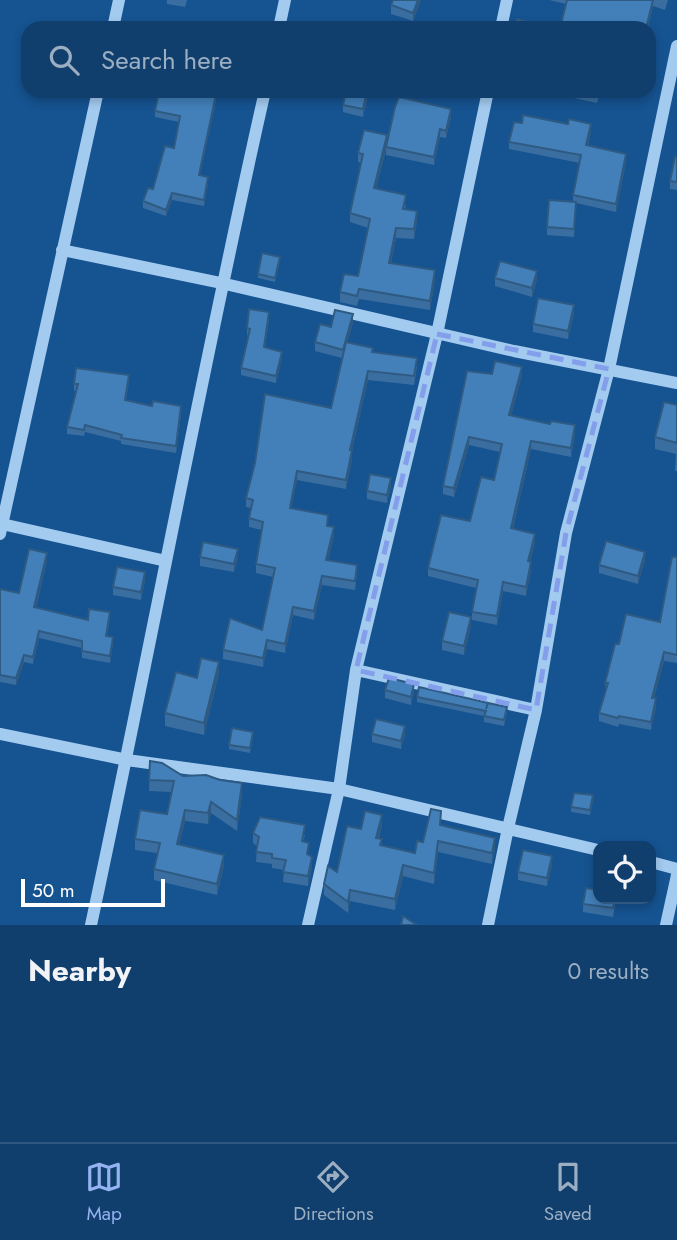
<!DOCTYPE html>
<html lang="en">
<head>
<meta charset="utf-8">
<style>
	:root { --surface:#103e6d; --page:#1e4975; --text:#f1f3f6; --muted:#9caec2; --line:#305780; --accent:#95b2f1 }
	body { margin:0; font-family:Jost,sans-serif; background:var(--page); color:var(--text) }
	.controls { position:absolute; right:21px; bottom:21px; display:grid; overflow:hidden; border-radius:14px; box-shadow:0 4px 10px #0003 }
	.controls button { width:63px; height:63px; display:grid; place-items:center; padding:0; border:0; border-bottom:2px solid var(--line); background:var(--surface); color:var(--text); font:35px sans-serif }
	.scale { position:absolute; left:21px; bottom:18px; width:144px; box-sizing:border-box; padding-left:7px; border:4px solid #fff; border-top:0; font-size:19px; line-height:24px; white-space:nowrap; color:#fff; -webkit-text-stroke:5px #155391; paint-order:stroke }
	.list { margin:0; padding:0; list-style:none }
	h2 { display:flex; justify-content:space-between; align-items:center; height:91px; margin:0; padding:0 28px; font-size:30px }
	h2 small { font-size:23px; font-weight:400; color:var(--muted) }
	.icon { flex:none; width:38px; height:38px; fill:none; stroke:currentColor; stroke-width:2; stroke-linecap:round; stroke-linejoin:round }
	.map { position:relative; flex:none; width:677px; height:925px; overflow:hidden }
	.search { position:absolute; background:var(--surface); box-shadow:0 4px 10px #0003; left:21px; right:21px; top:21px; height:77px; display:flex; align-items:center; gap:18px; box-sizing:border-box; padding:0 24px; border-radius:21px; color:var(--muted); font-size:26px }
	.sheet { height:217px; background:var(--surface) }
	nav { display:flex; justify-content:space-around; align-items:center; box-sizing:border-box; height:98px; border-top:2px solid var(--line); background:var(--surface); font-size:19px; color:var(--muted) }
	nav a { display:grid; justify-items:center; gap:4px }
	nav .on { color:var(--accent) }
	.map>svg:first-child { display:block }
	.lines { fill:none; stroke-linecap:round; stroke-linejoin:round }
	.minor { stroke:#a3cbf0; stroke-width:12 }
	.wall { fill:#3a6ea0 }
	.shaded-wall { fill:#2f5a82 }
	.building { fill:#4380ba; stroke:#2f5a82; stroke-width:2 }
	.marked { fill:none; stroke:#839eea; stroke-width:5; stroke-dasharray:14 9; stroke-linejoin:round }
</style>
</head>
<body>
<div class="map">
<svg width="677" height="925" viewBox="0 0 677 925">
	<rect width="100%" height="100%" fill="#155391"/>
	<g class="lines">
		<!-- minor -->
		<path class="minor" d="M113,28L119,0
			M279,28L285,0
			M501,28L507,0
			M62,250L221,283L514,351L677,383
			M2,524L166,561
			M0,534L98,91
			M356,670L536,710
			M0,734L127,760L339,789L598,850
			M651,862L677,869
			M91,925C151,647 202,368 265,91
			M308,925L339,789L356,670L437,334L488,91
			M488,925L508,828L536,710L566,533L609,369L677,46
			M666,925L677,875"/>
	</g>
	<!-- wall -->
	<path class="wall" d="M167,0H187L185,7L167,4Z
		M393,0H421L413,21L391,14V5Z
		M549,0H668L665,10L653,6L648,28H560L566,4Z
		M369,91L363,117L343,112V105Z
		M574,91H600L597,103L574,98Z
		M216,100L200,175L208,183L204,206L172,200L166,216L143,208V201L153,189L174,148L179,122L155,117V111Z
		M451,117L446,138L440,137L434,165L386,155V149L376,189L406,205L405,209L417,221L414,239L396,238L391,263L435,279L430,310L359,299L357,306L340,302V292L358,276L368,228L350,222V213L361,163L358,162V153Z
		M522,123L591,132L588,146L626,162L616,212L576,203L574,237L547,235V227L573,202V195L580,163L509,149V142Z
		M677,157V190L670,189V181Z
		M280,261L275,282L258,278V274Z
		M495,278L537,279L532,297L495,286Z
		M574,313L568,339L533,332V324Z
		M269,319L265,348L282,358L276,383L241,375V368L248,335H247V328Z
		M353,323L347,343L417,366L414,385L368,380L352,450V459L346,489L297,480L291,508L328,526L334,536L328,560L357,573L355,590L322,585L314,620L293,615L285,653L267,649L263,667L223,659V650L262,630L273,577L256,573V564L262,530L249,527V518L251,508L246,507V498L331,408L342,358L315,351V342L331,327Z
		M492,374L522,375L511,416L575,434L571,457L531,449L513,529L535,542L530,562L531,571L526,596L503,591L497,625L472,620V612L476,588L428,576V568L470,521L494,480L500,452L469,445L454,497L443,494V486Z
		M129,382L126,400L181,413L176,453L121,444V441L85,432L84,436L67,434V427L76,391H74V384Z
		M677,405V471H675L676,454L655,449V437Z
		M391,486L387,503L367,499V491Z
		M200,557L238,558L234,572L200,566Z
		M677,557V663L664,661L654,698L656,707L651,730L619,724L618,727L599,721V713L606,691L605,683L619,644L660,622Z
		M645,560L638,584L599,573V565Z
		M47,561L36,608L88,620L110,619L107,636L113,644L110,663L82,658V648L39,638L33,664L24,662L16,685L0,682V589L19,593Z
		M145,580L141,600L113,595V587Z
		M471,626L464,655L442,650V641Z
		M219,674L204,735L165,726V713Z
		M385,690L414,692L411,705L385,698Z
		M417,697L507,712L504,726L484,722V716L417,702Z
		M372,734H405L401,749L372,742Z
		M253,736L250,753L229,749V745Z
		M150,761L183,776L242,794L237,831L211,813L208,824L185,821L179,844L224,866L217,895L154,880V869L157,853L135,850V839L167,814L172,792L149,791Z
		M593,800L590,815L571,812V807Z
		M382,825L379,838L382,845L415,853L423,842L441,826L495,849L492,864L438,852L434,884L403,876L395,910L350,901L348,913L324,895V884L337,872L361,829Z
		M253,833L305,835L303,842L312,867L308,886L283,882L284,870L272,868V864L256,862L257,846L253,843Z
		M552,865L547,886L518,880V872Z
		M616,899L613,917L583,912V904Z"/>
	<!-- shaded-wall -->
	<path class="shaded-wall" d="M418,0H421L413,21V13Z
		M653,0V6L648,28H646Z
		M367,91H369L363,117V109Z
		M216,94V100L199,181V175Z
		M451,109V117L446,138V131Z
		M591,124V132L586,153V145Z
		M440,129V137L434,165V157Z
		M387,135V144L374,198V188Z
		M626,154V162L616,212V204Z
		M208,177V183L204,206V200Z
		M172,193V200L166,216V210Z
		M417,211V221L414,239V229Z
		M396,228V238L389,272V263Z
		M435,270V279L430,310V301Z
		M537,271V279L532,297V288Z
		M574,305V313L568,339V331Z
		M353,314V323L343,358V350Z
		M282,352V358L276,383V376Z
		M522,367V375L509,424V415Z
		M368,371V380L350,458V450Z
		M575,425V434L571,457V448Z
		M469,437V445L454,497V488Z
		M531,441V449L511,537V528Z
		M352,450V459L346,489V480Z
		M297,471V480L290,517V508Z
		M391,478V486L387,503V495Z
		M334,527V536L326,569V560Z
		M535,534V542L528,570V561Z
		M238,549V558L234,572V564Z
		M645,552V560L638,584V576Z
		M47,553V561L34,615V607Z
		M531,562V571L526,596V587Z
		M145,572V580L141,600V592Z
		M322,576V585L314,620V611Z
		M503,582V591L497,625V616Z
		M293,607V615L285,653V644Z
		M471,617V626L464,655V646Z
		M39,631V638L33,664V657Z
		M113,637V644L110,663V656Z
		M267,640V649L263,667V658Z
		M664,652V661L652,706V698Z
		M24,655V662L16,685V678Z
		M219,662V674L204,735V723Z
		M414,684V692L411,705V697Z
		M656,698V707L651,730V722Z
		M405,726V734L401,749V741Z
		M242,783V794L237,831V820Z
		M211,802V813L208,824V813Z
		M185,810V821L177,855V844Z
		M382,815V825L376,849V838Z
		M495,838V849L492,864V853Z
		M438,841V852L434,884V873Z
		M224,855V866L217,895V884Z
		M552,856V865L547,886V878Z
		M312,857V867L308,886V876Z
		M403,865V876L395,910V899Z
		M350,890V901L348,913V902Z"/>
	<!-- building -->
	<path class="building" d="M393,0H418L413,13L391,5Z
		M567,0H653L646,28H638L612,22L611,28H560Z
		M517,19L551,28H515Z
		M159,91H202L216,94L199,175L208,177L204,200L172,193L166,210L143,201L148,188L153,189L165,146L174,148L180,116L155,111Z
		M346,91H367L363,109L343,105Z
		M578,91H598L597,95Z
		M399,97L451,109L446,131L440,129L434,157L386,147L395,107Z
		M523,115L568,124L569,119L591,124L586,145L626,154L616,204L573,195L581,155L509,142L514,122L522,123Z
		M364,130L387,135L374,188L406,195L403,209L417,211L414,229L396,228L389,263L435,270L430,301L359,289L357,296L340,292L344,274L358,276L370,219L350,213L363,154L358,153Z
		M675,157H677V182L670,181Z
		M549,200L576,202L574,229L547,227Z
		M262,253L280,257L275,278L258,274Z
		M500,261L537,271L532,288L495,278Z
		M538,298L574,305L568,331L533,324Z
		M249,309L269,312L264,347L282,352L276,376L241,368L250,329L247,328Z
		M335,310L353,314L343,350L315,342L320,324L331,327Z
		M346,342L373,348L372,352L417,358L414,376L368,371L350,450H352L346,480L297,471L290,508L328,515L327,526L334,527L326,560L357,565L355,581L322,576L314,611L293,607L285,644L267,640L263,658L223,650L230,618L262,630L275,568L256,564L263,522L249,518L253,500L246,498L255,463L265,394L331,408Z
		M495,361L522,367L509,415L550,424L551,421L575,425L571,448L531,441L511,528L535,534L528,561L531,562L526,587L503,582L497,616L472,612L478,580L428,568L441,515L470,521L481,477L494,480L502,444L469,437L454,488L443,486L467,371L492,374Z
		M76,368L129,375L125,400L152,406L153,401L181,406L176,446L121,438L122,435L85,425L84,430L67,427L78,384H74Z
		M664,402L677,405V443L655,437Z
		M370,474L391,478L387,495L367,491Z
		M606,541L645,552L638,576L599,565Z
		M203,542L238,549L234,564L200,557Z
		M29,549L47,553L34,607L88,620L89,609L110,612L106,636L113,637L110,656L82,651V641L39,631L33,657L24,655L16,678L0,675V589L19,593Z
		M672,557H677V655L664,652L652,698H656L651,722L619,716L618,718L599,713L608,683H605L615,644H619L626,614L660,622Z
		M117,567L145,572L141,592L113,587Z
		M449,612L471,617L464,646L442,641Z
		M201,658L219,662L204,723L165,713L176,672L197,678Z
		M389,678L414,684L411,697L385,690Z
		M419,687L488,703L486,709L488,703L507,707L504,720L484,716L486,711L417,697Z
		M376,719L405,726L401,741L372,734Z
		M232,728L253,732L250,748L229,745Z
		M150,761L162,763L183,776L206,775L220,780L242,783L237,820L211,802L208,813L185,810L177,844L224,855L217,884L154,869L160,843L135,839L140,810L167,814L174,781L149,780Z
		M574,793L593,795L590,810L571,807Z
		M431,809L441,811L440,825L495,838L492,853L438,841L434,873L403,865L395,899L350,890L348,902L324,884L328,866L337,872L347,826L361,829L365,811L382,815L376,838L382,839L380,845L415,853L417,841L423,842Z
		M260,817L305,825L302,841L309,843L307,854L312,857L308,876L283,872L286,860L272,858V854L256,852L259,837L253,833Z
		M523,850L552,856L547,878L518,872Z
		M586,888L598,890V899H615L613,908L583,904Z
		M403,916L417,925H401Z"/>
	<!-- marked area -->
	<path class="marked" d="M437,334L609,369L566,533L536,710L356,670Z"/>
</svg>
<div class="controls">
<button><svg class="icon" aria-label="locate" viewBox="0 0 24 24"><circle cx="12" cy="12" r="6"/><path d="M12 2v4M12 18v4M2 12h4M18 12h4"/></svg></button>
</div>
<div class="scale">50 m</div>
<div class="search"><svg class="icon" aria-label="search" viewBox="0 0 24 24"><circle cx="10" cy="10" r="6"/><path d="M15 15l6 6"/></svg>Search here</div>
</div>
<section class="sheet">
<h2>Nearby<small>0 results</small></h2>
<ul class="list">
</ul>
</section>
<nav>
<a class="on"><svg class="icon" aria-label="map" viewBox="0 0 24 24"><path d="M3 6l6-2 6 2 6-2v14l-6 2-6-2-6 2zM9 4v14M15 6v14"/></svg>Map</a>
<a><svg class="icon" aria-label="directions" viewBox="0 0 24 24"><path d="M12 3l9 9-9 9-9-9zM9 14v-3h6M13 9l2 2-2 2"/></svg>Directions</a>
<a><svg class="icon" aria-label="saved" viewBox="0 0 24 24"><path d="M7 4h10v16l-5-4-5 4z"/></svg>Saved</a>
</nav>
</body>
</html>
